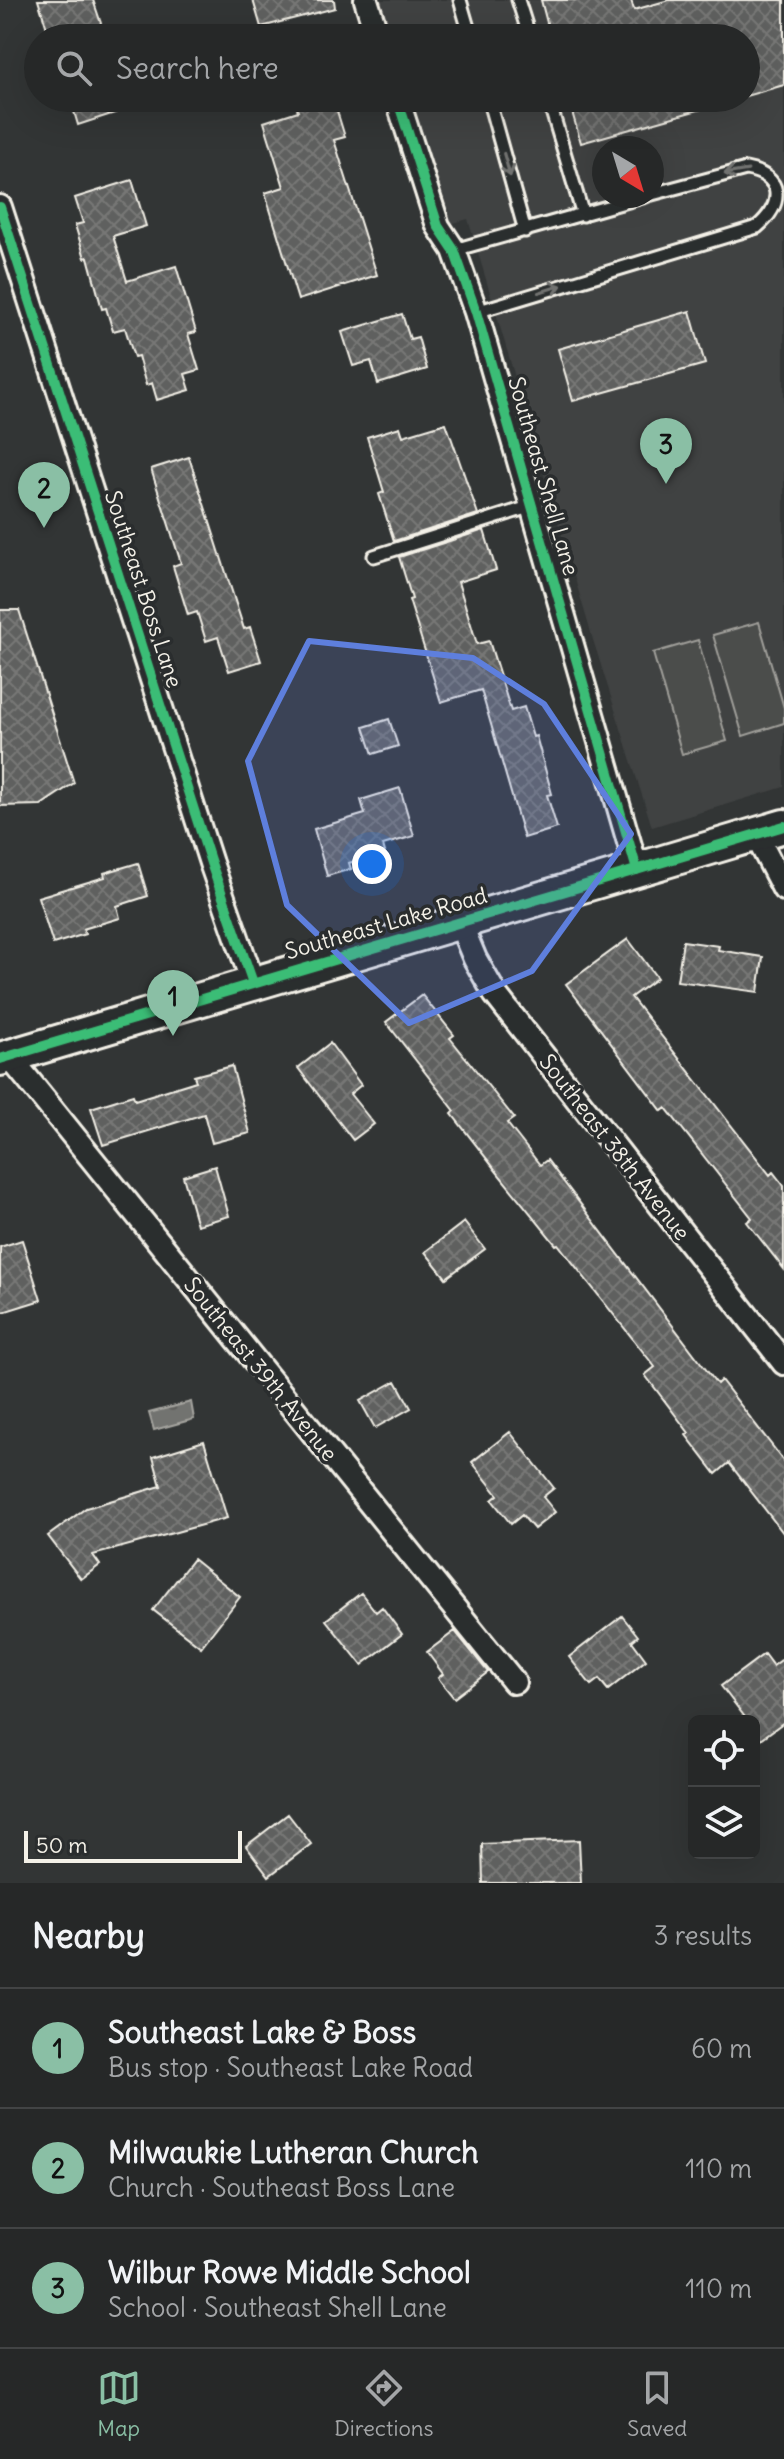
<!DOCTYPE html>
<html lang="en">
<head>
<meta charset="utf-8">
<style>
	:root { --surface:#262828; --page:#323434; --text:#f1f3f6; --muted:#a4a6a8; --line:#424445; --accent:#8abfa5 }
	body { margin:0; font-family:Delius,sans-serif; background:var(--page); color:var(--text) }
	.controls { position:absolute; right:24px; bottom:24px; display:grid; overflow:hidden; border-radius:12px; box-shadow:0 8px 32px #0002 }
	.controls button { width:72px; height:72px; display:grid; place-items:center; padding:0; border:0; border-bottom:2px solid var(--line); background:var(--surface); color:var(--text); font:40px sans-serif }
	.compass { position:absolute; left:592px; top:136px; width:72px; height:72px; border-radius:50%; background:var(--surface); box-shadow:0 8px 32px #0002; rotate:142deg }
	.scale { position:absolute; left:24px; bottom:20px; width:218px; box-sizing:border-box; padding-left:8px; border:4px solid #f4f1e8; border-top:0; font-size:22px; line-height:28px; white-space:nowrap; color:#f4f1e8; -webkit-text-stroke:6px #2a2d2e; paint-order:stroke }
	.you { position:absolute; left:372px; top:864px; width:28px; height:28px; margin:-20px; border:6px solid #fff; border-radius:50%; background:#1a73e8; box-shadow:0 0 0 12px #1a73e833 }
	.badge { display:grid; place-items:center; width:52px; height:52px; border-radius:50%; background:var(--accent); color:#111; font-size:26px; font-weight:700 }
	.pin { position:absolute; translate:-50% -66px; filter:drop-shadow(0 2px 4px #0008) }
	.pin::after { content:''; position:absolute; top:42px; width:28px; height:24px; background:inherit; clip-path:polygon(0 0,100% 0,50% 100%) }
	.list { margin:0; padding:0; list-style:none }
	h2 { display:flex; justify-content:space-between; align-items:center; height:104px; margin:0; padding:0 32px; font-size:34px }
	h2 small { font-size:26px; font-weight:400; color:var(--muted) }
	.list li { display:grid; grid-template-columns:52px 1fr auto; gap:24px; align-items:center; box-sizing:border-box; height:120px; padding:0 32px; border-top:2px solid var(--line) }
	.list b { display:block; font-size:30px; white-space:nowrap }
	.list p { margin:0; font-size:26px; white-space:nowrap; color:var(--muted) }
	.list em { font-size:26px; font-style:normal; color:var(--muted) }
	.icon { flex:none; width:44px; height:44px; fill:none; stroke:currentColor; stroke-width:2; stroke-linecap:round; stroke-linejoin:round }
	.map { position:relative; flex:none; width:784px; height:1883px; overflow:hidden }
	.search { position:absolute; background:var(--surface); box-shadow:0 8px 32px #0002; left:24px; right:24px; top:24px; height:88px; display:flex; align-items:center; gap:20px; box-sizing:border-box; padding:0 28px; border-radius:44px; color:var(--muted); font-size:30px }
	.sheet { height:464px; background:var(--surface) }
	nav { display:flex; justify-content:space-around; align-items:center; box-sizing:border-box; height:112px; border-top:2px solid var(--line); background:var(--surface); font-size:22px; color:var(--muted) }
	nav a { display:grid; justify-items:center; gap:4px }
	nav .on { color:var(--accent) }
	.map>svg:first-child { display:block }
	.built { fill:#404242; fill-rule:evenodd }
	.pitch { fill:#4b4d4c; stroke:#a09f9a; stroke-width:2 }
	.water { fill:url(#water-ripples); stroke:#a6a5a0; stroke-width:2 }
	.building { fill:url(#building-cross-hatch); stroke:#f4f1e8; stroke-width:2 }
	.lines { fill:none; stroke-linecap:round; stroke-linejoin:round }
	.lane-casing { stroke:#f4f1e8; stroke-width:17 }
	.street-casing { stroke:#f4f1e8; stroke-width:28 }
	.secondary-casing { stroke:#f4f1e8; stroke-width:38 }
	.lane { stroke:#2a2d2e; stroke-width:11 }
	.street { stroke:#2a2d2e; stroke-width:22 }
	.secondary { stroke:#2a2d2e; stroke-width:32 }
	.cycleway-casing { stroke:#2a2d2e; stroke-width:15 }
	.cycleway { stroke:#3abd76; stroke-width:10 }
	.oneway { stroke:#71726f }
	.marked { fill:#5e7fdd; fill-opacity:0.2; stroke:#5e7fdd; stroke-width:6; stroke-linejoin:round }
	.labels { text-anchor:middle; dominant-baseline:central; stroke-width:7; stroke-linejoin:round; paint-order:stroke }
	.street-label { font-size:22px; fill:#f4f1e8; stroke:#2a2d2e }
</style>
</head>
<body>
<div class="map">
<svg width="784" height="1883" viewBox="0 0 784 1883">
	<defs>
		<pattern id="water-ripples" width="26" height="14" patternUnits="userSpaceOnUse" patternTransform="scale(2)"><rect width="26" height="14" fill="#727370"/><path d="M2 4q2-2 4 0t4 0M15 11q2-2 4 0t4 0" fill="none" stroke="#5e5e5b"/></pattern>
		<pattern id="building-cross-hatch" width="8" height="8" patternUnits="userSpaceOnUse" patternTransform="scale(2)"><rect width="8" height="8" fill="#5f605f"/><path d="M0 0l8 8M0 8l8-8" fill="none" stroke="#777776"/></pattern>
	</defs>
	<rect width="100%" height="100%" fill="#323535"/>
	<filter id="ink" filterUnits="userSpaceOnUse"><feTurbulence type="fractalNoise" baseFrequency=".0125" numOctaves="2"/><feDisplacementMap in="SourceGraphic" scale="16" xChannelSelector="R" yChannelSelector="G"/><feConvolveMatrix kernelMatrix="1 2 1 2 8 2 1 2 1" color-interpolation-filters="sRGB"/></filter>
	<g filter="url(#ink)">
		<!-- built -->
		<path class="built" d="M371,0H784V787L652,827L594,643L468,219L446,225L403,98H746V38H384ZM604,148H652V196H604Z"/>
		<!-- pitch -->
		<path class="pitch" d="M759,622L784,708V723L743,736L713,635Z
			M698,640L727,741L682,754L653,653Z"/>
		<!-- water -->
		<path class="water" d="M191,1402L194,1419L154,1430L149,1413Z"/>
		<!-- building -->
		<path class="building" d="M38,0H93L106,38H50Z
			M253,0H334L335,8L261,27Z
			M541,0H631L634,10L669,0H784V85L746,96V38H551Z
			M70,98H144L145,103L78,125Z
			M293,98H333L345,137L334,140L377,275L298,300L265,193L284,187L264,122L298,111Z
			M568,98H715L716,105L581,143Z
			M132,180L146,226L113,236L127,281L176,266L196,332L188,334L199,370L185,374L190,390L157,400L152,383L146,385L138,356L134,357L125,328L113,331L106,308L102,309L88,257L85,258L75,225L83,223L75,198Z
			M690,311L705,364L573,401L558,349Z
			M402,314L410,339L418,337L427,369L378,384L371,361L353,366L342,332Z
			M446,423L478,514L394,541L379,494L384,492L367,437L400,427L403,436Z
			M189,457L244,629L250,627L261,661L229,671L218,637L206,641L197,612L188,615L173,566L181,563L151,469Z
			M484,530L496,570L458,582L477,644L489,641L511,711L524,707L533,737L536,736L552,794L547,795L557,828L524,838L481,690L441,702L409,600L412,599L399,557Z
			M0,610H19L74,783L41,805L0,806Z
			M389,719L398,746L373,754L364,727Z
			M400,788L414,836L383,845L385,852L349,863L351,869L327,876L314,829L365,814L361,800Z
			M138,863L148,896L117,906L120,918L83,929L85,934L53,944L38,897L105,877L104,873Z
			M628,939L657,978L631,997L770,1175L773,1172L784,1186V1269L747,1222L752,1218L666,1108L662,1111L566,984Z
			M683,941L719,946L718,950L763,957L758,992L677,981Z
			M422,995L454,1035L450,1038L514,1118L507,1123L540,1165L547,1160L717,1384L721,1380L784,1461V1534L729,1463L716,1474L686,1435L689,1433L645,1375L655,1367L558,1244L556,1245L497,1172L452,1114L455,1111L386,1022Z
			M330,1043L361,1085L350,1094L374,1124L353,1140L298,1068Z
			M232,1066L250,1133L212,1143L204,1114L103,1145L91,1108L133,1095L135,1100L196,1081L194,1076Z
			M215,1166L229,1216L197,1225L183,1176Z
			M464,1222L485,1249L446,1278L425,1252Z
			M22,1240L41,1300L0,1313V1247Z
			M396,1381L411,1408L375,1428L360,1401Z
			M510,1432L554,1488L543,1497L555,1512L534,1529L522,1515L511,1524L492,1500L498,1495L472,1462Z
			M204,1441L227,1518L93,1555L100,1565L81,1579L48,1536L86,1508L161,1486L153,1457Z
			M193,1559L240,1597L201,1647L153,1610Z
			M361,1593L376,1612L382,1607L402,1634L362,1665L326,1620Z
			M622,1616L638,1636L632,1641L646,1660L608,1690L599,1679L591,1685L569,1657Z
			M455,1631L488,1672L454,1698L438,1678L443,1674L427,1652Z
			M764,1654L773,1666L784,1658V1722L761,1739L754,1729V1721H748L721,1686Z
			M288,1814L311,1844L269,1876L246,1846Z
			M579,1840L581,1883H483L482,1844Z"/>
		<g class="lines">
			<!-- lane casing -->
			<g class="lane-casing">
				<path id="lane" d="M460,0L471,38
					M518,0L530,38
					M488,98L525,231
					M548,98L583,215
					M454,250L646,196
					M476,312L757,227C784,204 784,176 746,169L652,194
					M374,556L532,506"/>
			</g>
			<!-- street casing -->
			<g class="street-casing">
				<path id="street" d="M366,0L378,38
					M397,98L438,226L454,250L476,312L637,870
					M0,207L211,863L253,983
					M756,835L784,889
					M460,923L475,959L495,994L784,1363
					M9,1056L514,1682"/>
			</g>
			<!-- secondary casing -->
			<g class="secondary-casing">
				<path id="secondary" d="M0,1059L784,826"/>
			</g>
			<!-- lane -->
			<use href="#lane" class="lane"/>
			<!-- street -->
			<use href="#street" class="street"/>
			<!-- secondary -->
			<use href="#secondary" class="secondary"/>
			<!-- cycleway casing -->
			<g class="cycleway-casing">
				<path id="cycleway" d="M397,98L438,226L454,250L476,312L637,870
					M0,207L211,863L253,983
					M0,1059L784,826"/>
			</g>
			<!-- cycleway -->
			<use href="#cycleway" class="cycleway"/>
		</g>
		<!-- one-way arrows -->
		<defs><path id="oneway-shaft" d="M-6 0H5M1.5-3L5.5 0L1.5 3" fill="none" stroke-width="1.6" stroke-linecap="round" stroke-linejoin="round" transform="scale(2)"/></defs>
		<g class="oneway">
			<use href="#oneway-shaft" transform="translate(507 165) rotate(74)"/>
			<use href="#oneway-shaft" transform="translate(736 172) rotate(171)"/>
			<use href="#oneway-shaft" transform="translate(550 289) rotate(-17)"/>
		</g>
	</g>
	<!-- marked area -->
	<path class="marked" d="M309,641L473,658L544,704L631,834L532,971L409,1023L287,905L248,761Z"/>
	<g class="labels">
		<!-- street labels -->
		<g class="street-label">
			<text transform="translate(544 476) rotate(74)">Southeast Shell Lane</text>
			<text transform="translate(144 589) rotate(72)">Southeast Boss Lane</text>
			<text transform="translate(386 923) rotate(-16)">Southeast Lake Road</text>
			<text transform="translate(615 1147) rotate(52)">Southeast 38th Avenue</text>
			<text transform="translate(261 1369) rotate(51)">Southeast 39th Avenue</text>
		</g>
	</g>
</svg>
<div class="controls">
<button><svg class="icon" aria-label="locate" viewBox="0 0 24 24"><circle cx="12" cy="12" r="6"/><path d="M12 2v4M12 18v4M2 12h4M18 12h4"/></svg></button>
<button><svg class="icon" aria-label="layers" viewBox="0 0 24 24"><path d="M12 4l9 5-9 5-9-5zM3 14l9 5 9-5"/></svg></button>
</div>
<svg class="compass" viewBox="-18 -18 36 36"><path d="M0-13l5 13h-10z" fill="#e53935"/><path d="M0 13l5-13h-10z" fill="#a4a6a8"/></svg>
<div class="scale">50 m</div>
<div class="you"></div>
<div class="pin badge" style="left:173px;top:1036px">1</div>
<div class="pin badge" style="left:44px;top:528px">2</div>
<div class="pin badge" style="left:666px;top:484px">3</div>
<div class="search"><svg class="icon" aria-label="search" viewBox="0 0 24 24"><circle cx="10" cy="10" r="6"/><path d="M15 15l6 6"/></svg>Search here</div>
</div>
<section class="sheet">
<h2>Nearby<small>3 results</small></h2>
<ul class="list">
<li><span class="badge">1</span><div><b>Southeast Lake &amp; Boss</b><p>Bus stop · Southeast Lake Road</p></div><em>60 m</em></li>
<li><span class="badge">2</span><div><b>Milwaukie Lutheran Church</b><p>Church · Southeast Boss Lane</p></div><em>110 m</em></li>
<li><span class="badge">3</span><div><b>Wilbur Rowe Middle School</b><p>School · Southeast Shell Lane</p></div><em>110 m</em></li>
</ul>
</section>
<nav>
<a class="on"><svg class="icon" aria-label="map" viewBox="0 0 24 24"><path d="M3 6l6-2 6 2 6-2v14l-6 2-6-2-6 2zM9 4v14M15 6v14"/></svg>Map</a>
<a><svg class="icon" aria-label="directions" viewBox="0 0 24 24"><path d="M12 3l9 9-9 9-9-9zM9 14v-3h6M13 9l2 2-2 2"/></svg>Directions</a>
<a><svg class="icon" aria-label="saved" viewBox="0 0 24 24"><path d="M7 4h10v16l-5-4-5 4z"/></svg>Saved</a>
</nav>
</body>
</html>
